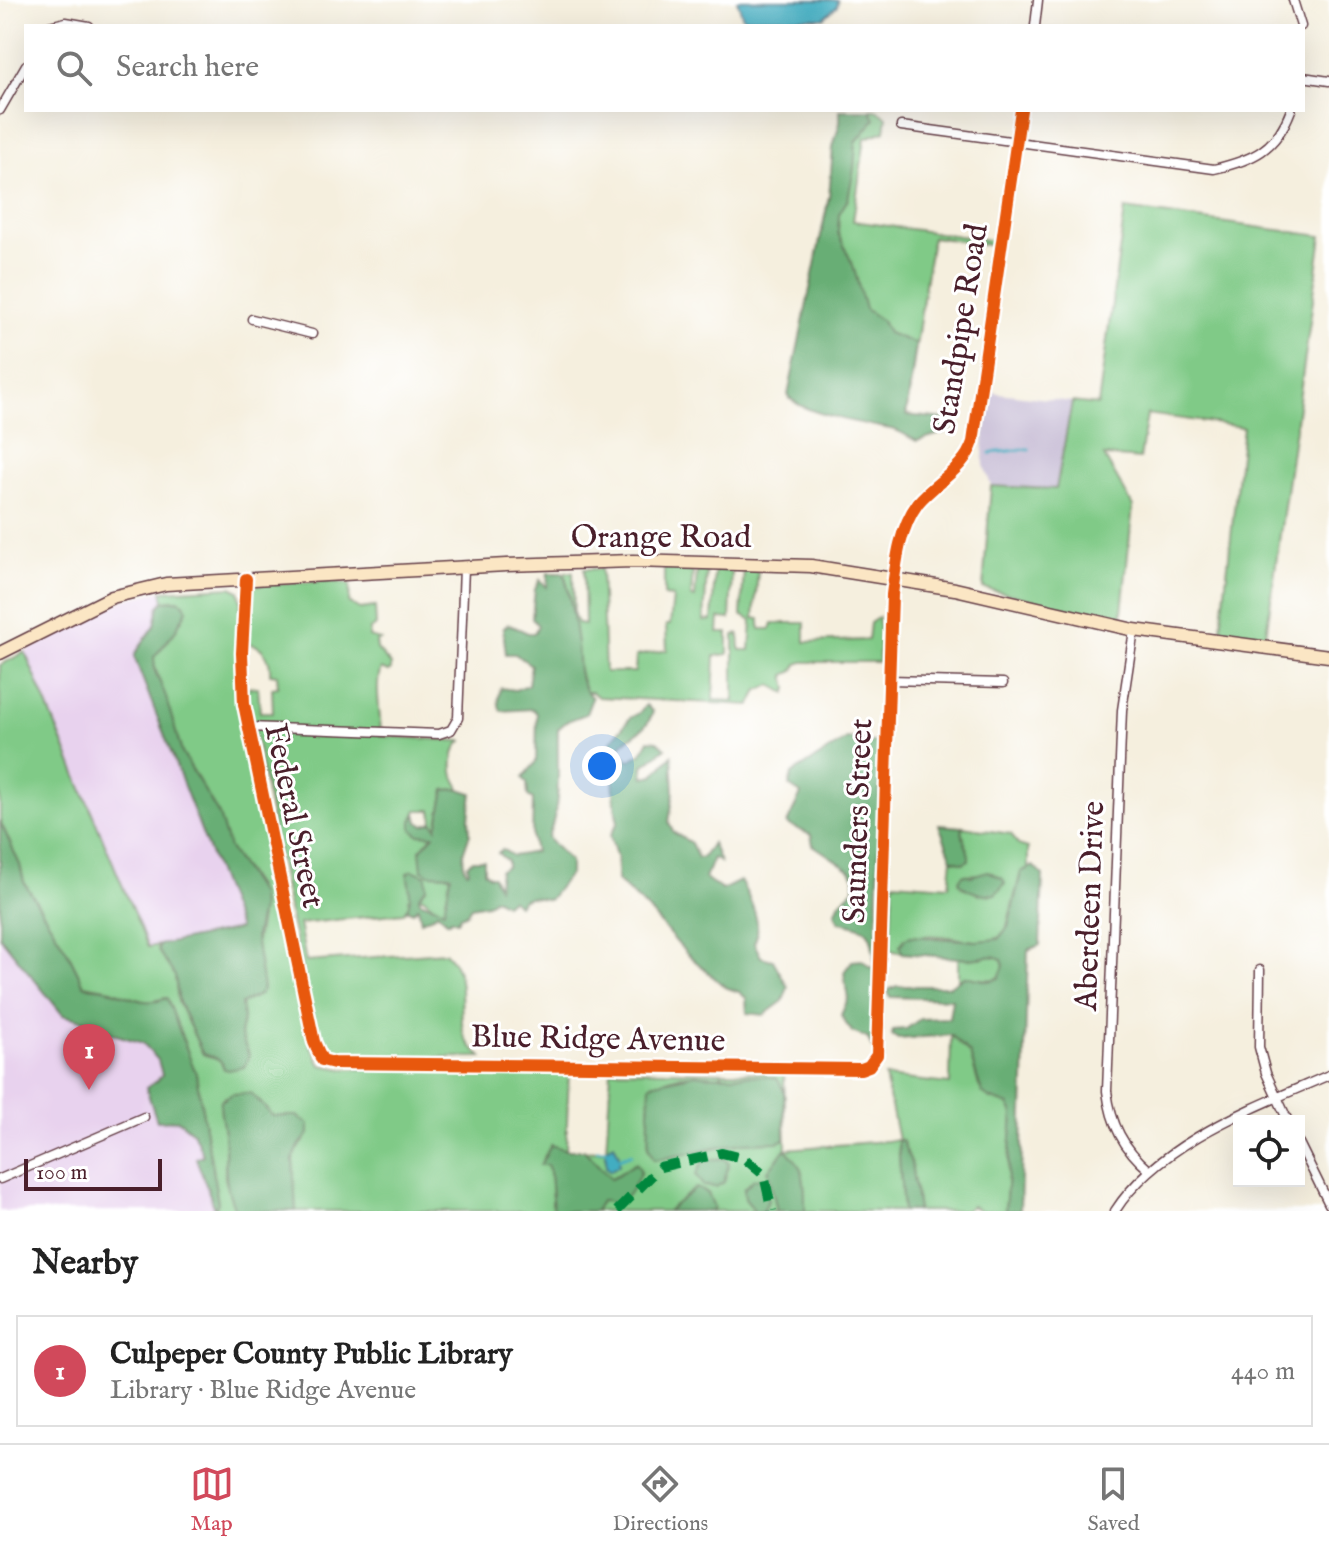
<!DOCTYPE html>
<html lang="en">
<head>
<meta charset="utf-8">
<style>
	:root { --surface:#fff; --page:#f2f2f2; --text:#222; --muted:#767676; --line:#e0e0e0; --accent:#d1495b }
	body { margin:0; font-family:"IM FELL English",serif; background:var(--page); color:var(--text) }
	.controls { position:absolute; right:24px; bottom:24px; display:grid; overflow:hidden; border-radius:0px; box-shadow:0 8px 32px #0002 }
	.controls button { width:72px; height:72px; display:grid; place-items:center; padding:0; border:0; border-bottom:2px solid var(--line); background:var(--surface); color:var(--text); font:40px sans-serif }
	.scale { position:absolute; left:24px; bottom:20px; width:138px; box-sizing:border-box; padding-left:8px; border:4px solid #4a1f2b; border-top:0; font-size:22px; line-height:28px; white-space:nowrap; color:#4a1f2b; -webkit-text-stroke:6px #fff; paint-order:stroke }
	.you { position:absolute; left:602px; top:766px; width:28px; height:28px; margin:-20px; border:6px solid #fff; border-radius:50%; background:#1a73e8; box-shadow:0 0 0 12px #1a73e833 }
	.badge { display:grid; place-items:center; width:52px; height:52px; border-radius:50%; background:var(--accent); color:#fff; font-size:26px; font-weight:700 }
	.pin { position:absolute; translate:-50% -66px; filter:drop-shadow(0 2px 4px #0008) }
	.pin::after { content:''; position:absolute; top:42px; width:28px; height:24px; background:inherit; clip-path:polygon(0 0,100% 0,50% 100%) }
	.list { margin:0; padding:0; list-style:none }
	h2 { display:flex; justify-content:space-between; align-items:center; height:104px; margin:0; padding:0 32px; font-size:34px }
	h2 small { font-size:26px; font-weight:400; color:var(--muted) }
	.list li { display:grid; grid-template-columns:52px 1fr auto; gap:24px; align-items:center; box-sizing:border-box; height:112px; margin:0 16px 16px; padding:0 16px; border:2px solid var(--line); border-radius:0px }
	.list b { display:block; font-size:30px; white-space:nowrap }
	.list p { margin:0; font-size:26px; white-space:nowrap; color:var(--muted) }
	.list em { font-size:26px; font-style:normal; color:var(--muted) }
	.icon { flex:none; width:44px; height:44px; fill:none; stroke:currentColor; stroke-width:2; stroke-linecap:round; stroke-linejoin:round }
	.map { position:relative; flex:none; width:1329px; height:1211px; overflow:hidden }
	.search { position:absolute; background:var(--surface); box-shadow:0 8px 32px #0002; left:24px; right:24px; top:24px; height:88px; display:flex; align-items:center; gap:20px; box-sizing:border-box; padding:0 28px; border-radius:0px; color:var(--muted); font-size:30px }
	.sheet { height:232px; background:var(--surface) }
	nav { display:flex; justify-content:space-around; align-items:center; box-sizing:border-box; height:112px; border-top:2px solid var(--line); background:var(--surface); font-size:22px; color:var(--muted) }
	nav a { display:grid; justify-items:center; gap:4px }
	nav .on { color:var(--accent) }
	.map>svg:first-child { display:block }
	.built { fill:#e8d2ee }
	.industrial { fill:#c9bfd7 }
	.green { fill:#80ca87; stroke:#657459; stroke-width:2; fill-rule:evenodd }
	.forest { fill:#68ae74; stroke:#596650; stroke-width:2 }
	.water { fill:#42adc1; stroke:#466676; stroke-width:2 }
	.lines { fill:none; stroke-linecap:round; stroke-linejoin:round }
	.stream { stroke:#42adc1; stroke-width:3 }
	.street-casing { stroke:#643e46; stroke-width:11 }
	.secondary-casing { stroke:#643e46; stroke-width:15 }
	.street { stroke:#fff; stroke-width:8 }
	.secondary { stroke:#fbe6c4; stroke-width:12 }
	.quiet { stroke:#00873e; stroke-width:10; stroke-dasharray:20 10; stroke-linecap:butt }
	.cycleway-casing { stroke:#fff; stroke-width:17 }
	.cycleway { stroke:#e8590c; stroke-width:12 }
	.labels { text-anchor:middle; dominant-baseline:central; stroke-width:6; stroke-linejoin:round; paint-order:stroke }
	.street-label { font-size:32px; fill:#4a1f2b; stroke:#fff }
</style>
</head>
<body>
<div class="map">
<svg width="1329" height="1211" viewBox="0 0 1329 1211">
	<rect width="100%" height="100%" fill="#fff"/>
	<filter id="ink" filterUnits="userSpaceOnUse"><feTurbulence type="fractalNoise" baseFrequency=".0125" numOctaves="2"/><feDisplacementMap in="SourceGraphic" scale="16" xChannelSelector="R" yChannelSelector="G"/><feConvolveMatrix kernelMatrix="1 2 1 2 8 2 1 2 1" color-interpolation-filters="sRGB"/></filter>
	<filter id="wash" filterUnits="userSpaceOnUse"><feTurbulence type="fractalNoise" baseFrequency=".006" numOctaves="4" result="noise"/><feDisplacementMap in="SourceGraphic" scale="32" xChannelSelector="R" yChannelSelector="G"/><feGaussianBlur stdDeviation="1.8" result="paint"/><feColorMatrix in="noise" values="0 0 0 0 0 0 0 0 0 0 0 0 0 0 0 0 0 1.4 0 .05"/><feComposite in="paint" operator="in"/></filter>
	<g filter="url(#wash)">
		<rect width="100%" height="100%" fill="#f5efde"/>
		<!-- built -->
		<path class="built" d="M162,591L170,627L136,664L239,929L149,947L219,1211H0V892L108,853L25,652L127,599Z"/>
		<!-- industrial -->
		<path class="industrial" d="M990,392L1072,402L1056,489L991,486L984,465L983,447Z"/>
		<!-- green -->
		<path class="green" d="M846,110H877L887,117L885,131L865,138L853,221L996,241V246L932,237L906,415L789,399Z
			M1125,209L1322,236L1265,642L1220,637L1243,427L1147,414L1140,459L1104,456L1133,506L1121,621L983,588L991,486L1056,489L1072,402L1098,405Z
			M664,568L693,570L691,597L695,598L697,570H707L704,621L712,620L715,570L732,571L730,619L719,618L718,633H728V654L715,656L713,700L734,701V635L739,634L740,650H750L752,621L741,615L744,569L758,571L754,618L760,619V629H771L773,623H805V642L868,640L870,623L879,617V662H803L797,664L794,671L785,675L788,689L786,693L771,685L758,690L751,705L598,697L592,692H585C571,653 577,612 564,573L573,572L574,616L579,624L585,625L584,569H601L605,672H635L636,656L667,650L666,625H670L673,597L664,596Z
			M328,581L350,584L349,603L360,609L375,607L376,626L370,629L369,637L380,640L376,642L377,649L391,665V670L388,672L381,669C374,684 381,717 381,736L462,741C453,748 451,765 454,776C455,781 459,784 460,789L445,790L437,828L433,822L432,810H417L412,821L434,834L420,850L429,873L451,875L446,907L442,913L423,897L408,899L410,904L403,913L299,924L306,962L445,952C469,974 458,1003 463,1031C465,1042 475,1050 482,1057L336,1058H328L320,1051L292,925L246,688L258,687L260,712H273L272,688L278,687L277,675L270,674C271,661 264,644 249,644L250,585Z
			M231,587L239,591L241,602L237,678L240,710L311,1046L321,1065L343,1069H569L566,1150L606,1151L611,1070L784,1073L786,1149L898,1140L885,1077L950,1084L951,1035L970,1054L979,1086L989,1098L1009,1104L1013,1114L1005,1211H981L972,1206L964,1211H918L911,1163L902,1140L898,1141L903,1211H560L566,1151L551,1145L541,1165H547L550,1172L553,1211H296C293,1192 285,1155 304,1142L297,1116H273L253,1095L225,1097L220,1102L225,1140V1180L236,1211H211L218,1203L196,1074L167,998L143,1003L112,990L84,985L67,951L24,882L20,865L0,821V665L25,652L148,947L159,945L157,947L175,976L178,1002L203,1054C213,1058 221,1056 224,1069L244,1067L249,1055L240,1034L243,1018L240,1006L246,999L260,917L257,888L229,848L197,777L182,753L154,664V657L174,633L187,610L178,600L164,601L162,591ZM723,1074L649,1147L650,1085L682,1075L714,1078Z
			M963,827L1011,834L1018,845L1028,848V868L1021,872L1005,934C981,951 950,932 924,936C916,937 907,942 900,945L902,953L890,950L893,882L949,886L952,859L963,863L965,846L961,837ZM982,874L979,894L962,887L964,875Z
			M994,956L1002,959L1005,967L999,978C983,983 972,974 958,979V958L969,959Z"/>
		<!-- forest -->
		<path class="forest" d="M840,110H870L875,119L856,142L854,169L848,199L839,214L838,233L853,265L865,309L882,321L888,333L916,344L906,415L945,419L954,424L950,431L917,441C909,438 903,432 894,430C873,425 797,414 788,395L829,197L833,147L840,122Z
			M548,573H564C570,596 574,620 577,643C579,663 576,683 592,698L586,714L567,721L558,729C557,762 562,807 548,836L550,841L570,861V873L549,900C537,898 526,892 518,905L511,899L505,904L495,898L487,904L471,907L467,913L460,916L457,921L451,919L448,922L437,912L435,915L421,921L418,907L413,912L406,909C413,901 409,883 407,873L413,870L426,876L427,887L419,896L420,901L444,910L451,875L429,874L422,870L420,850L434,835L418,834L412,829V821L416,813L418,822L424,825L433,822L437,828L445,790L460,789L472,793L469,819L470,833L463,854L464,867L467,872L469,871L467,865L473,860H484V871L489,876H493L498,887L500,870L507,866V861L498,853L502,849L513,856L535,852L532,838L533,799L528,796L527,783L523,778L536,762L537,714L533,709L501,711C497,703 498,696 501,688L515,690L528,685L531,665L515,654H506L503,629L508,624L528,633H534L538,626L532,618L535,589L540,580L547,587Z
			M178,600L184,603L187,610L174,633L154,657L155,671L165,694L182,753L219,815L229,848L260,895L261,909L255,936L263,988L259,995L241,1004L243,1018L240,1034L249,1055L244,1067L228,1070L224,1069C221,1056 214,1058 203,1054L179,1002L175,976L158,951L159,945L239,929L135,659V654L155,625L159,606L164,601Z
			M646,705L653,712C645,735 629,733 617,751L630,760L642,753L649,740L657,741L666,748L643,766L644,777L654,775L672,755L674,792L669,822L673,832L691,843L698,858L703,857L712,843L720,862L713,858L705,878L722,890L740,881C750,898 764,925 754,943L761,957L773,960L788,987L783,1001L764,1015L747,1013L746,998L739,992L725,987L685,952L648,909L617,881V859L610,836L618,822C611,795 615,768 611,741L630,718L639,713Z
			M860,738C867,744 873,744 881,740L875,1036L872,1047L867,1037C852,1035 848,1028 841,1015L848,999L844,972L852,961L862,960L871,968L875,965C871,932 873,928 839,922L835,913L840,902L854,889V877L850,870L813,845L811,835L787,824L801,794L789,786L792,774L847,739Z
			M0,821L20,865L24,882L67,951L84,985C92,990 100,987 109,990C131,996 144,1007 167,998L196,1074L218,1203L215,1209L196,1158L203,1155L193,1132L178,1120L157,1121L146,1088L157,1081L162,1075L158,1060L143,1043L113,1034L98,1024L63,1015L0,937Z
			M939,825L963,827C960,840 970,847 969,860L963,863L952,859Z
			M1033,866L1043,875L1040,945L1028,950L1020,1211H1005L1013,1114L1009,1105L989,1098L982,1093L970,1054L951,1035L898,1039L892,1035L893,1030L906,1029L920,1019L949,1018L952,999L890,997L888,990L897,986H950L964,976L988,981L999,978L1004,966L1002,959L994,956L969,959L902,953L900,946L905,938L911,936L976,941L998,939L1008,927L1021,872Z
			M988,871L1003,879L1005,884L995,894C983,896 967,892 959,882L960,878L964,874L971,876Z
			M695,1074C722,1079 749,1072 777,1078L784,1091L785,1139L777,1142L743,1143L654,1160L648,1147L650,1084Z
			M251,1093L273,1116H297L309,1124V1134L299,1146L293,1160L296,1211H236C223,1185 226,1169 225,1141C224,1128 220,1115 220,1102L232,1094Z
			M902,1140L911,1163L918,1211H903L898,1141Z
			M551,1145L566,1150H584L611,1179L636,1163L641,1171C637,1181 628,1203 615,1203C610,1203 606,1201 601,1201L595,1211H553L550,1172L547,1165H540Z
			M785,1149C807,1167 805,1185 805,1211H777L768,1171Z
			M724,1158L729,1164L724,1182L716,1187L703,1186L696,1175L703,1161Z
			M762,1178L768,1201L763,1211H755L745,1199L744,1189L754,1179Z
			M696,1188L708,1193L714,1207L712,1211H667Z"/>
		<!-- water -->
		<path class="water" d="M737,0H838L837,6L824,18H743Z
			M614,1144L619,1155V1165L610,1171L606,1167V1149Z"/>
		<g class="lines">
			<!-- stream -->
			<path class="stream" d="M990,453L1029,449
				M597,1150H606
				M619,1159L631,1154"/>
		</g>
	</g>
	<g filter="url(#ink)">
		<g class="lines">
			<!-- street casing -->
			<g class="street-casing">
				<path id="street" d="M1293,0L1301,26
					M49,26L66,22L89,26
					M1035,26L1038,0
					M1303,77L1329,81
					M0,110L26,65
					M901,126L1214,169C1253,160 1276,150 1291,110
					M252,319L312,334
					M246,579L242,653L244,704L314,1042L322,1060L334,1063L861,1069L869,1066L877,1055L892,595C896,563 899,529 918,503C936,481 964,470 973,442L1021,110
					M1134,630L1122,710L1107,1091C1111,1124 1123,1148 1149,1170
					M890,680L1003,683
					M248,727L439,734L451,730L458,718L464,568
					M1260,970L1259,1047L1266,1073L1288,1121
					M1299,1143L1329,1204
					M0,1179L144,1117
					M1115,1211C1159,1142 1256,1107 1329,1075"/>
			</g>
			<!-- secondary casing -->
			<g class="secondary-casing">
				<path id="secondary" d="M0,653L112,597L166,584L506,565L633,561L811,566L955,589L1134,630L1329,656"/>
			</g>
			<!-- street -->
			<use href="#street" class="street"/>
			<!-- secondary -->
			<use href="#secondary" class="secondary"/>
			<!-- quiet -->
			<path class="quiet" d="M617,1211L660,1167L722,1153L745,1159L764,1175L772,1211"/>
			<!-- cycleway casing -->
			<g class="cycleway-casing">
				<path id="cycleway" d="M246,579L242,653L244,704L314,1042L322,1060L334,1063L861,1069L869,1066L877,1055L892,595C896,563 899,529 918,503C936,481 964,470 973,442L1021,110"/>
			</g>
			<!-- cycleway -->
			<use href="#cycleway" class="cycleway"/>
		</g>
	</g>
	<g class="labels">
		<!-- street labels -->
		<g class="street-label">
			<text transform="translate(962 329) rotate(-81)">Standpipe Road</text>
			<text x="661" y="538">Orange Road</text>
			<text transform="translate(293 816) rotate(78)">Federal Street</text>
			<text transform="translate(859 821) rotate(-88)">Saunders Street</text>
			<text transform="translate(1091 906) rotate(-88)">Aberdeen Drive</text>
			<text transform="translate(598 1040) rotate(1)">Blue Ridge Avenue</text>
		</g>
	</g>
</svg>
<div class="controls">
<button><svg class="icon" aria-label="locate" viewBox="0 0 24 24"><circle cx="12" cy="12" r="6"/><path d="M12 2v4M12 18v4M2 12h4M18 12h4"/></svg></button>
</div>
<div class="scale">100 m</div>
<div class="you"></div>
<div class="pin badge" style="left:89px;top:1090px">1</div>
<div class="search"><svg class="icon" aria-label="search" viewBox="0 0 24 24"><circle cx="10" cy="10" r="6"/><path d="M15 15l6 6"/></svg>Search here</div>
</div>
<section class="sheet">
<h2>Nearby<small></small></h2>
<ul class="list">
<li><span class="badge">1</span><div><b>Culpeper County Public Library</b><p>Library · Blue Ridge Avenue</p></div><em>440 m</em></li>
</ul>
</section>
<nav>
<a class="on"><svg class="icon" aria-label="map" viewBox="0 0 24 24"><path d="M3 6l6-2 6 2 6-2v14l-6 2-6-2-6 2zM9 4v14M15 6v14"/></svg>Map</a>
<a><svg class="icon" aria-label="directions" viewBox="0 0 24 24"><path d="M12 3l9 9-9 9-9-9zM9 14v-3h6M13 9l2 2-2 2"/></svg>Directions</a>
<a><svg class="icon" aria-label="saved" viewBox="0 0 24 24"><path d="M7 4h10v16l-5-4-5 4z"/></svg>Saved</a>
</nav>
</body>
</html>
